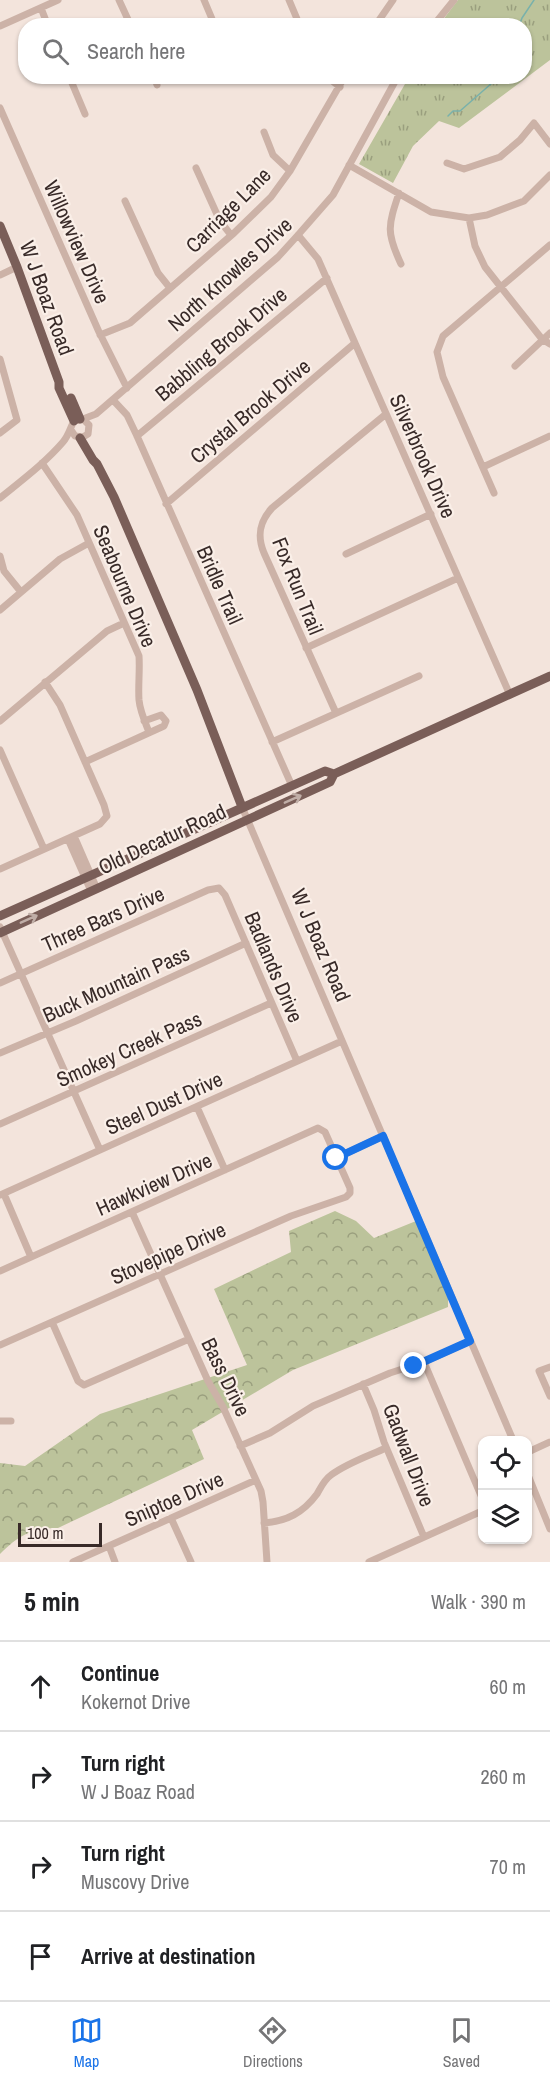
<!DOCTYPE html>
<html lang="en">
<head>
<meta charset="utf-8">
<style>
	:root { --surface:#fff; --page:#f2f2f2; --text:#202124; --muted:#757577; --line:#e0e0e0; --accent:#1a73e8 }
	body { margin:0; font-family:"Archivo Narrow",sans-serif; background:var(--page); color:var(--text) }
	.controls { position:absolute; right:18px; bottom:18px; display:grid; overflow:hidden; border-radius:12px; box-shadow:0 2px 4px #0004 }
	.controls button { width:54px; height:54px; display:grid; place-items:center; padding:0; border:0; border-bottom:2px solid var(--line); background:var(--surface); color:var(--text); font:30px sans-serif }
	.scale { position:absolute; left:18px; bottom:15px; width:84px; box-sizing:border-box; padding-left:6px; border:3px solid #382a28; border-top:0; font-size:16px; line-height:21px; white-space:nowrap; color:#382a28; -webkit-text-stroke:4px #faefe8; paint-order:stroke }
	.stop { position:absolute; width:18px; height:18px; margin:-14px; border:4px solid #1a73e8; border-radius:50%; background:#fff }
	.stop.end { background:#1a73e8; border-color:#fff; box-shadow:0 2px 6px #0008 }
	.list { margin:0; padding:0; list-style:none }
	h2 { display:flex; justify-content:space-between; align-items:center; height:78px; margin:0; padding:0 24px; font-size:26px }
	h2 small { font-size:20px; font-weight:400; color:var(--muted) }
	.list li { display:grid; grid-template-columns:39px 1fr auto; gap:18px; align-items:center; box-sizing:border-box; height:90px; padding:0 24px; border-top:2px solid var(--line) }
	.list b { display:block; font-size:22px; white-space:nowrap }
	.list p { margin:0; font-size:20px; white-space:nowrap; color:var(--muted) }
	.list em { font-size:20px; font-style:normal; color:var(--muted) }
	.icon { flex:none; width:33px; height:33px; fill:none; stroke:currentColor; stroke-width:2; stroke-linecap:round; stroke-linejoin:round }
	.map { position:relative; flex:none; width:550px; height:1562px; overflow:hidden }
	.search { position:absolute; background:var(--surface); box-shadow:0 2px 4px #0004; left:18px; right:18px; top:18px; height:66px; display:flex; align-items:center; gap:15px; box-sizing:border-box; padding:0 21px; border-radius:24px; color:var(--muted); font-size:22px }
	.sheet { height:438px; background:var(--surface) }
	nav { display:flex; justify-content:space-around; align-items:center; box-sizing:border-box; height:84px; border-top:2px solid var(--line); background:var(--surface); font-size:16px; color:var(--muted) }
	nav a { display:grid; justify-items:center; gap:3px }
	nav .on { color:var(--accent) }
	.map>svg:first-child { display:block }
	.grass { fill:url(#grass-tufts) }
	.forest { fill:url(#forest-crowns) }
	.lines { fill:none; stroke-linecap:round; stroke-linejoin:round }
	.stream { stroke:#79b1ab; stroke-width:1.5 }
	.minor { stroke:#ccb2a7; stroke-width:7 }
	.major { stroke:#7a5e58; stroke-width:9 }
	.oneway { stroke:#c0aea7 }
	.route { stroke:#1a73e8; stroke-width:8 }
	.labels { text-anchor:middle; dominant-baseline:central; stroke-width:4.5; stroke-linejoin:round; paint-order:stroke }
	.street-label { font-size:21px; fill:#382a28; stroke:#faefe8 }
</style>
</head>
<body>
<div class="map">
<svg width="550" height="1562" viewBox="0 0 550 1562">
	<defs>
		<pattern id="grass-tufts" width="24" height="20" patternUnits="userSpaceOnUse" patternTransform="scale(1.5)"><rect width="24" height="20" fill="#bcc39b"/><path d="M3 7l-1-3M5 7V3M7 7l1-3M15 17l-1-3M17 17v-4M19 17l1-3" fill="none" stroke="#9a9f7e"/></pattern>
		<pattern id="forest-crowns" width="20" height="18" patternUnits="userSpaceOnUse" patternTransform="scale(1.5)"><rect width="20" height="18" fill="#bcc39b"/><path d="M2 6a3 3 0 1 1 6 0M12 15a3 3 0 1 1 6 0" fill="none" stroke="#9a9f7e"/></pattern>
	</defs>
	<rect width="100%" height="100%" fill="#f3e4dc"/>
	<!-- grass -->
	<path class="grass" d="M458,0H550V60L459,128L439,121L413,146L393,183L359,164L409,77L524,76V26L439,25Z"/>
	<!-- forest -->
	<path class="forest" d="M335,1211L356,1221L374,1238L416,1221L448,1298V1307L293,1370L192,1430L204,1459L58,1528C31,1528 18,1536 0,1554V1463L25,1466L100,1414L247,1365L214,1289L291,1252L289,1231Z"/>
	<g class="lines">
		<!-- stream -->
		<path class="stream" d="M519,26L522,18L534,0
			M448,116L453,111H460L500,76"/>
		<!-- minor -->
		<path class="minor" d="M119,0L131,26
			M204,0L215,26
			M289,0L300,26
			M41,8L48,26
			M0,26L58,0
			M375,26L393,0
			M433,26L454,0
			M69,76L85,114
			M154,76L157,85
			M326,76L340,87
			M0,108L99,332L127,388
			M264,132L273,155L290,171
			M447,163L464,169L500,157L520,140L534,123L550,144
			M349,165L431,212L469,218L487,215L524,201L550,175
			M196,168L220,221L231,235
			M399,193C388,226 386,232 401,264
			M125,201L158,273L170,288
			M469,218L475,246L485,267L542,339L550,344
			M298,235L318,259L510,695
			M0,275L17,267
			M100,335L130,323L234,233L271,197L290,171L345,76
			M0,359L17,420L0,433
			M515,366L550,333
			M113,400L127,415L137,436L292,786
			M83,419L96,414L278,257L298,235L333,195L398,76
			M137,436L327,278
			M42,463L77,515L139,656C140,671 138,685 139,700C140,711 145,722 149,732
			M483,467L550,436
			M494,493L443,377L437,352L443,336L550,245
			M0,498C22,480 45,463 63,442C69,435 70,428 74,421L83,419L89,425L88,434L83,437L75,436L71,430
			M166,504L355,343
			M346,554L431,514
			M0,556L4,571L21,592
			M0,610L60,559L89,543
			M306,648L458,578
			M336,713L264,553C257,536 259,522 272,508L386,414
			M0,721L94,642L107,631L124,623
			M272,742L419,676
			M0,750L44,849
			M85,762L164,726L166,721L161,715L144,721
			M242,807L513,1440
			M74,836L97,889
			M68,839L91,891
			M0,869L100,824L107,816L104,805L60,705L45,682
			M0,927L100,1150
			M0,983L208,890L219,888L225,895L297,1061
			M0,1053L76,1021L246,943
			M197,1107L225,1170
			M0,1124L271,1003
			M336,1158L383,1136
			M4,1194L31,1257
			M0,1195L342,1041
			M132,1212L208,1381L223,1407L261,1491L263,1502L267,1562
			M0,1271L318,1128L325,1132L350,1188V1193L346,1197L291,1216L0,1345
			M52,1322L78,1381L84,1385L189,1339
			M424,1362L482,1498
			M550,1367L539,1371L550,1396
			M363,1384L374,1410L384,1442L424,1537
			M0,1421H11
			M240,1446L270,1433L313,1406L390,1373L424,1362L470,1341
			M528,1452L550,1442
			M528,1475L550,1529
			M171,1518L191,1562
			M264,1523C287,1521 303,1513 317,1494C321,1487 324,1480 331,1475C347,1463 368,1456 386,1448
			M109,1546L115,1562
			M73,1562L256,1480
			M369,1562L482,1511"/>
		<!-- major -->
		<path class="major" d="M0,226L17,267L59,382V388L74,421
			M71,398L80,419
			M80,438L93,460L97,464L114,497L197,690L242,807
			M0,916L325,771L334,774L550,676
			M0,933L330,782L334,774"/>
	</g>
	<!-- one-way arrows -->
	<defs><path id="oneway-shaft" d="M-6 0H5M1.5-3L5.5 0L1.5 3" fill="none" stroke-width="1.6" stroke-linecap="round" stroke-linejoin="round" transform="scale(1.5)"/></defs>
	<g class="oneway">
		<use href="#oneway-shaft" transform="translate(293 799) rotate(-24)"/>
		<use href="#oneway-shaft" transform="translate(29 919) rotate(-24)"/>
	</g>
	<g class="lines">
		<!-- route -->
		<path class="route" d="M336,1158L383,1136L470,1341L414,1366"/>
	</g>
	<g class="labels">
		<!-- street labels -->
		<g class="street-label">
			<text transform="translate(228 210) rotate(-45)">Carriage Lane</text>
			<text transform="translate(77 242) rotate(66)">Willowview Drive</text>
			<text transform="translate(230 274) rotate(-42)">North Knowles Drive</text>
			<text transform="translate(47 298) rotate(70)">W J Boaz Road</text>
			<text transform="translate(221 344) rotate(-40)">Babbling Brook Drive</text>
			<text transform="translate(250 411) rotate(-40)">Crystal Brook Drive</text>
			<text transform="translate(423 456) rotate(66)">Silverbrook Drive</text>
			<text transform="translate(220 585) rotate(66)">Bridle Trail</text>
			<text transform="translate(125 586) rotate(67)">Seabourne Drive</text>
			<text transform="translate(298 586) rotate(68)">Fox Run Trail</text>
			<text transform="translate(162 839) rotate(-25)">Old Decatur Road</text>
			<text transform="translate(103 919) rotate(-24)">Three Bars Drive</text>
			<text transform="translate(321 945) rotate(67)">W J Boaz Road</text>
			<text transform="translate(274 967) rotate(67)">Badlands Drive</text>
			<text transform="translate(116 984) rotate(-24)">Buck Mountain Pass</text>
			<text transform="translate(129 1049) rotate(-24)">Smokey Creek Pass</text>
			<text transform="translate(164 1103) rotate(-24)">Steel Dust Drive</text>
			<text transform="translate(154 1184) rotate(-24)">Hawkview Drive</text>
			<text transform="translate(168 1253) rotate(-24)">Stovepipe Drive</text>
			<text transform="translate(226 1377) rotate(64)">Bass Drive</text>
			<text transform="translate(409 1455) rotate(69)">Gadwall Drive</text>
			<text transform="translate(174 1499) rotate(-24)">Sniptoe Drive</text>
		</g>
	</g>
</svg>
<div class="controls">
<button><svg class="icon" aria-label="locate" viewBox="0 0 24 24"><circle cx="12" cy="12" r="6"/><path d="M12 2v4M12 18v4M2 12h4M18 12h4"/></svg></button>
<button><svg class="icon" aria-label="layers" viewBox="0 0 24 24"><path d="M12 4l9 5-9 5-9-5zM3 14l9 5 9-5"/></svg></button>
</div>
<div class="scale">100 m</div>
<div class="stop" style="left:336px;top:1158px"></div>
<div class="stop end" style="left:414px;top:1366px"></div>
<div class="search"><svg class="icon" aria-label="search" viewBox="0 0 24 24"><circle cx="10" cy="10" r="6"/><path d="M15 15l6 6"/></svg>Search here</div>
</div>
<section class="sheet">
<h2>5 min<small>Walk · 390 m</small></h2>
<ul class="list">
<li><svg class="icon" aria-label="ahead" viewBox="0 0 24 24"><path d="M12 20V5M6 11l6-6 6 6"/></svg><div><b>Continue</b><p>Kokernot Drive</p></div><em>60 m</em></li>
<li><svg class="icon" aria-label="right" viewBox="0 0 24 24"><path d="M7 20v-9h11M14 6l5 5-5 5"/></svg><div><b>Turn right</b><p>W J Boaz Road</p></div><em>260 m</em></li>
<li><svg class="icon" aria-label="right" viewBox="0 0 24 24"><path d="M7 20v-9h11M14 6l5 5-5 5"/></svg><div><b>Turn right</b><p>Muscovy Drive</p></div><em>70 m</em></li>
<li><svg class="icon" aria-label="arrive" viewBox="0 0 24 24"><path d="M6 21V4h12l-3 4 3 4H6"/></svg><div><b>Arrive at destination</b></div></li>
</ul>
</section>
<nav>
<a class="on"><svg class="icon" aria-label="map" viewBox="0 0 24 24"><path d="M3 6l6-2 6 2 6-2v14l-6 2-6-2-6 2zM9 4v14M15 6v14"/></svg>Map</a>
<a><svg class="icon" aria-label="directions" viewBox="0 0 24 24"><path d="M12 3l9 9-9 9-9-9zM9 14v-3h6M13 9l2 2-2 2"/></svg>Directions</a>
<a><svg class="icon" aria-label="saved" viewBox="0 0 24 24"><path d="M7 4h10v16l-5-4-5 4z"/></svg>Saved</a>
</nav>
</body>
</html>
